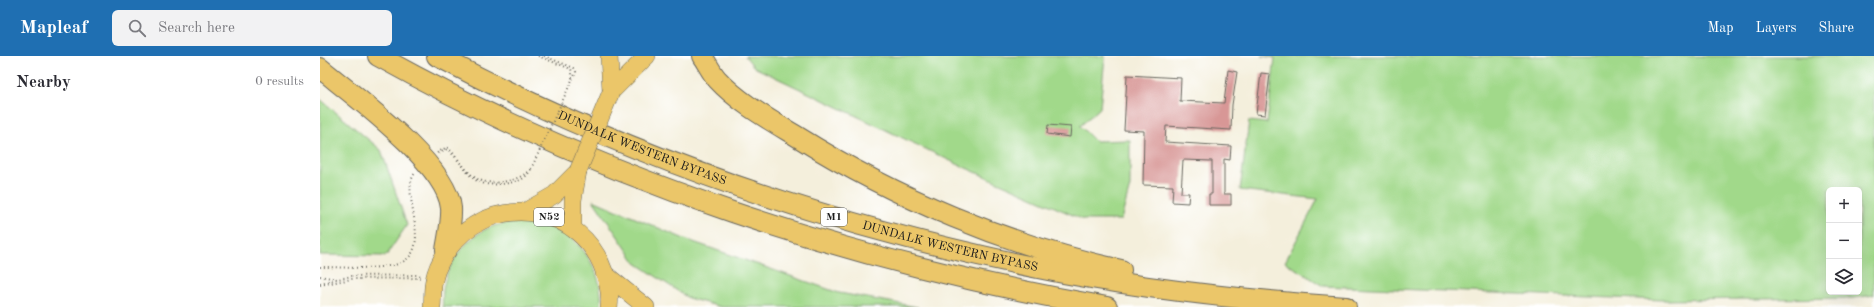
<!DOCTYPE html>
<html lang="en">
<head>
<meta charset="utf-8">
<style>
	:root { --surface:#fff; --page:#f2f2f3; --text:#2b2b33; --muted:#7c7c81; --line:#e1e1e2; --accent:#1f6fb2 }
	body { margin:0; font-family:"Old Standard TT",serif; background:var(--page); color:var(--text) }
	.controls { position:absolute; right:12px; bottom:12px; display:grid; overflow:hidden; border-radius:6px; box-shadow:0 4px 16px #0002 }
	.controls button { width:36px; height:36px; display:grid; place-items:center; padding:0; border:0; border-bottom:1px solid var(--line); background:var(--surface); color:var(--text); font:20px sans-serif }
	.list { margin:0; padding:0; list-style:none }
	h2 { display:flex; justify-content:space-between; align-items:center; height:52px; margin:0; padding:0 16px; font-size:17px }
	h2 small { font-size:13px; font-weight:400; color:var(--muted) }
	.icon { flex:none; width:22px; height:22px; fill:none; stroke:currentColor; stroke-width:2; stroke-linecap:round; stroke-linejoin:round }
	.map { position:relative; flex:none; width:1554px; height:251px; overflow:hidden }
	header { display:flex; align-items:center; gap:24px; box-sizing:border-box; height:56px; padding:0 20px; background:var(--accent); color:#fff }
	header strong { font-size:19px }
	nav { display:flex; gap:22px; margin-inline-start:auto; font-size:14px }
	.search { width:280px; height:36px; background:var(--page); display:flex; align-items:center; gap:10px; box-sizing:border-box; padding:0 14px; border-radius:6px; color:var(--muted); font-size:15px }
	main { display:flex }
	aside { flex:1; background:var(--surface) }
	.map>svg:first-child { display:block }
	.green { fill:#a1d98a; stroke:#5e7a53; fill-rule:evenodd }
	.building { fill:#d89796 }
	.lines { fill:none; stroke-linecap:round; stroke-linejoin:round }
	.major-casing { stroke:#68665f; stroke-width:18 }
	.highway-casing { stroke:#68665f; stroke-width:22 }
	.path { stroke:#68665f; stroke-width:2; stroke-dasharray:1 3; stroke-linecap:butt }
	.major { stroke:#ebc669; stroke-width:17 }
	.highway { stroke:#ebc669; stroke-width:20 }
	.major-bridge-casing { stroke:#68665f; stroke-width:18; stroke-linecap:butt }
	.path-bridge { stroke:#68665f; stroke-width:2; stroke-dasharray:1 3; stroke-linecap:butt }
	.major-bridge { stroke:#ebc669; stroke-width:17 }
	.labels { text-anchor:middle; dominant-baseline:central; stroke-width:3; stroke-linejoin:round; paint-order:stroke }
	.shield { fill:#fff; stroke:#606060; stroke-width:1 }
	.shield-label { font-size:11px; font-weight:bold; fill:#1c1c1c }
	.street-label { font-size:12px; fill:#1c1c1c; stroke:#fff }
</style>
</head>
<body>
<header>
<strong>Mapleaf</strong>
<div class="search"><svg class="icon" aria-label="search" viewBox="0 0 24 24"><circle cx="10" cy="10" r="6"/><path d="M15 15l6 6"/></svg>Search here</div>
<nav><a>Map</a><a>Layers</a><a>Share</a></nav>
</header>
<main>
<aside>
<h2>Nearby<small>0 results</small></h2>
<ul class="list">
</ul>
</aside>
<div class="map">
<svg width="1554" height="251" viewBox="0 0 1554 251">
	<rect width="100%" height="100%" fill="#fff"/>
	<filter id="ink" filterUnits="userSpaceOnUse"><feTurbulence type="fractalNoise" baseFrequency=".025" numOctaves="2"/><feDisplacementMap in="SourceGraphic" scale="8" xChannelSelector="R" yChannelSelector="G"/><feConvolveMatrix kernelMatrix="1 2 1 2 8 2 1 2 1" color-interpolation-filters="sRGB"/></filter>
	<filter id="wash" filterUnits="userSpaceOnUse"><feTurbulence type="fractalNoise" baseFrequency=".012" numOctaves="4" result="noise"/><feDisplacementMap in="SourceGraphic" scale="16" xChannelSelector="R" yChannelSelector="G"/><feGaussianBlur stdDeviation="0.9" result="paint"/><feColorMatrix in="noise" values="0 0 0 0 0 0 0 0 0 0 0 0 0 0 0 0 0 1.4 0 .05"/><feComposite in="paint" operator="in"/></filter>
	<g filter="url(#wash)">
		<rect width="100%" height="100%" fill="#f4efdc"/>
		<!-- green -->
		<path class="green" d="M425,0H785L780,52L760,70L775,85L810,84V130L801,164H764L637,108L434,11Z
			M942,0H1554V239L1533,242L1342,244L1003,230L965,206L998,143L920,134L929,65L947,67L955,2ZM1509,134H1539V236H1509Z
			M0,43L61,94L87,169L66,200L0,199Z
			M273,144L362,182L519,237L598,251H401L368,242L316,207Z
			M209,165C216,167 223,168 230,170C263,182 284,218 281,251H123C119,220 138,189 164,174C178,167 194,166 209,165Z"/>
		<g id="blocks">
			<!-- building -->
			<path class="building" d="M908,14L917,16L912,49L911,74L846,70L845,86L911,90L910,104L904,103V138H911V149H889V138H892V105L863,104L861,137H869L868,147L852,146L853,130L823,129L824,75L804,74L807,19L861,22L860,45L904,47Z
				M941,17L950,18L945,59L936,58Z
				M728,69L751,71L750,81L727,78Z"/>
		</g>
	</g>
	<g filter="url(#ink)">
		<use href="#blocks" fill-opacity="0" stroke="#68665f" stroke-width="1"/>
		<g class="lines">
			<!-- major casing -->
			<g class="major-casing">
				<path id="major" d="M289,0L291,36
					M291,36L327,0
					M206,155L234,139L258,115
					M253,173V144L258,115
					M284,217L326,251
					M112,251C113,242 112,232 114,224C117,209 126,195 136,184C181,136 262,152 284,215C288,227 291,238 289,251"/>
			</g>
			<!-- highway casing -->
			<g class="highway-casing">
				<g id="highway">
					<path d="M58,0C283,125 534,207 787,251"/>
					<path id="s1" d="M117,0C305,99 510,170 718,212C820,233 923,244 1026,251"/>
					<path d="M382,0C387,7 391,16 397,23C419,47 450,64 478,81C576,142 687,189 801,214"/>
					<path d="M0,12C34,40 127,108 131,152C132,165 128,181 126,194"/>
				</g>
			</g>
			<!-- path -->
			<path class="path" d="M218,0L251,13L252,16V24
				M224,0L254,12L256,16L253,23
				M117,97L127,91C148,110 148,130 182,126C193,124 201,122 210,114
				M119,98L127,93C153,116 147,134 189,127C199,125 206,123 211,113
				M0,211C24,211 50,214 74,209C120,198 76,137 96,116
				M0,220L17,223
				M0,227L32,220L97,219L102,220
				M0,229L32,223L100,222"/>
			<!-- major -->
			<use href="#major" class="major"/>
			<!-- highway -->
			<use href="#highway" class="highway"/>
			<!-- major-bridge casing -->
			<g class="major-bridge-casing">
				<path id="major-bridge" d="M258,115L291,36"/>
			</g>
			<!-- path-bridge -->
			<path class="path-bridge" d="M211,113L252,24"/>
			<!-- major-bridge -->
			<use href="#major-bridge" class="major-bridge"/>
		</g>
	</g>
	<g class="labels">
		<!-- shield labels -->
		<g class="shield">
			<rect x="214" y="152" width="30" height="18" rx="3"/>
			<rect x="501" y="152" width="26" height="18" rx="3"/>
		</g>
		<g class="shield-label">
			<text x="229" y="161">N52</text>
			<text x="514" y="161">M1</text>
		</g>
		<!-- street labels -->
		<g class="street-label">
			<text stroke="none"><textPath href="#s1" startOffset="225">DUNDALK WESTERN BYPASS</textPath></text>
			<text stroke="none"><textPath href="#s1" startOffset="549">DUNDALK WESTERN BYPASS</textPath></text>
		</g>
	</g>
</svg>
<div class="controls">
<button>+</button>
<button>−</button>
<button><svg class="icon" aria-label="layers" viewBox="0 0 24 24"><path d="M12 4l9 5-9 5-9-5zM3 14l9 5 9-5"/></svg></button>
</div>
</div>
</main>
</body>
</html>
